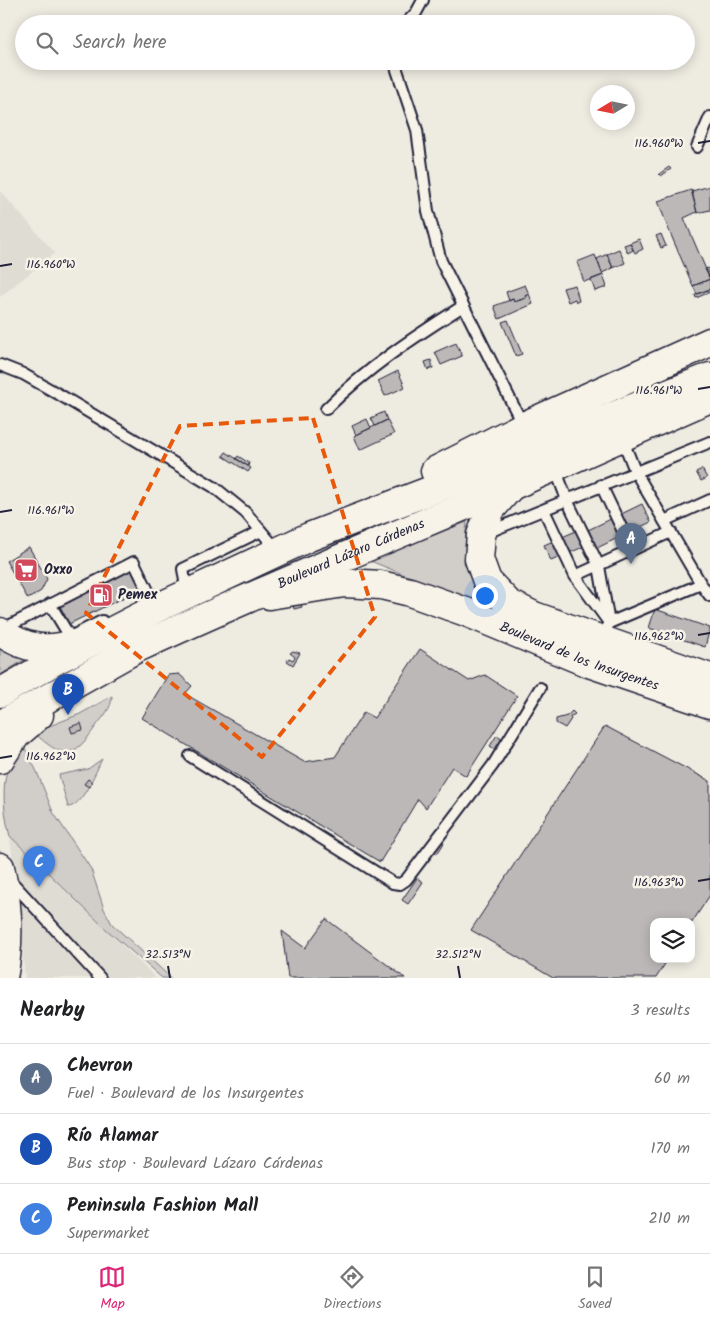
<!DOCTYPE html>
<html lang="en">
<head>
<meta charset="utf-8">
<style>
	:root { --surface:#fff; --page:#f6f6f6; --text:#202124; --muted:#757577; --line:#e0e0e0; --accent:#db2777 }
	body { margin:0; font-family:Kalam,sans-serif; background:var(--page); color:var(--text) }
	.controls { position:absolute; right:15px; bottom:15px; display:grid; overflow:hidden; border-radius:10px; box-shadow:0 2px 12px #0003 }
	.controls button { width:45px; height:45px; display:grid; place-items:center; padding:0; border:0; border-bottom:1px solid var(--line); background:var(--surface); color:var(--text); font:25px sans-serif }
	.compass { position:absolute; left:590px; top:85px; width:45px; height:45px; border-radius:50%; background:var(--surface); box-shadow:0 2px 12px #0003; rotate:260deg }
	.you { position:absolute; left:484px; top:595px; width:18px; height:18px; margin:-12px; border:4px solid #fff; border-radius:50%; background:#1a73e8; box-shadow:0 0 0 8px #1a73e833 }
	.badge { display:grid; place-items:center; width:32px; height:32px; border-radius:50%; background:var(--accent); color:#fff; font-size:16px; font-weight:700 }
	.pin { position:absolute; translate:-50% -41px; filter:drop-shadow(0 1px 2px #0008) }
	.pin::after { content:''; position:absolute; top:26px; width:18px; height:15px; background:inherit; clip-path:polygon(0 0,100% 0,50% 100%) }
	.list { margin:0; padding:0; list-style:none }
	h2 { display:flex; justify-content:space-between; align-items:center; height:65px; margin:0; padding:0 20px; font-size:21px }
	h2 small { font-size:16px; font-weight:400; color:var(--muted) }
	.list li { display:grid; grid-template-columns:32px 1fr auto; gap:15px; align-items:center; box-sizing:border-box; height:70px; padding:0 20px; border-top:1px solid var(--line) }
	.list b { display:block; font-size:19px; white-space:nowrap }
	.list p { margin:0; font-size:16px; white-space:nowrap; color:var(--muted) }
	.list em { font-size:16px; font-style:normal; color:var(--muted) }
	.icon { flex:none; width:28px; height:28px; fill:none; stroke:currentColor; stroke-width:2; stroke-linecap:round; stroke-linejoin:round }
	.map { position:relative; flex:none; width:710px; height:978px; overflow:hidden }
	.search { position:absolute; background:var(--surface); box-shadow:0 2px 12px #0003; left:15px; right:15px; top:15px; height:55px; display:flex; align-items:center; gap:12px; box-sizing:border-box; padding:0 18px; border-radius:28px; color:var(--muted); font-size:19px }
	.sheet { height:275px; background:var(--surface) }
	nav { display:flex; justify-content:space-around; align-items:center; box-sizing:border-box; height:70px; border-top:1px solid var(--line); background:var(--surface); font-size:14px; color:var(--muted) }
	nav a { display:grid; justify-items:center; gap:2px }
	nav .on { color:var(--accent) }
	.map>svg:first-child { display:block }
	.built { fill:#dfdcd4 }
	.green { fill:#d1cdc9; stroke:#7a7882 }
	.building { fill:#bbb8b7; stroke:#22223b }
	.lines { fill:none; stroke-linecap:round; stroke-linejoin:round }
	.lane-casing { stroke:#22223b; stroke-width:14 }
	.primary-casing { stroke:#22223b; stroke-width:31 }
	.highway-casing { stroke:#22223b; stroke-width:31 }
	.lane { stroke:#f7f3e8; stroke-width:10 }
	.primary { stroke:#f7f3e8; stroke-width:28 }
	.highway { stroke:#f7f3e8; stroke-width:28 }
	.marked { fill:none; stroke:#e8590c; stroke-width:4; stroke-dasharray:10 6; stroke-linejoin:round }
	.ticks { fill:none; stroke:#22223b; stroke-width:2 }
	.labels { text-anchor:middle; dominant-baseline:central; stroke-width:5; stroke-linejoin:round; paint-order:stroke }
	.street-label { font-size:14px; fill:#22223b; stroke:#f7f3e8 }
	.poi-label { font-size:14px; font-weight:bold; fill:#22223b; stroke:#f7f3e8; text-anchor:start }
	.ticks-label { font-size:12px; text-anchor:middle; fill:#22223b; stroke:#f7f3e8; stroke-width:5; stroke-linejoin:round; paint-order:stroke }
</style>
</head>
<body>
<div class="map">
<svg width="710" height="978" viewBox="0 0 710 978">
	<rect width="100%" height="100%" fill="#eeebe1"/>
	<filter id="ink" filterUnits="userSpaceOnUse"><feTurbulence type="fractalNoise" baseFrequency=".02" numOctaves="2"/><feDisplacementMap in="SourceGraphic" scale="10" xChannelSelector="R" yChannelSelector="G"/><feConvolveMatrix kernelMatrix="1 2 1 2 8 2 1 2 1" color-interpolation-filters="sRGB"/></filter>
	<g filter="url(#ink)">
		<!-- built -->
		<path class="built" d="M0,191L55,253L0,297Z
			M10,836L156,978H25Z"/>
		<!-- green -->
		<path class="green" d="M467,522C462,558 472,582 494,611L368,560Z
			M0,641L32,655L0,675Z
			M112,696C112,708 103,717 96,726C72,762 62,758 32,731L52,725L80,714Z
			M24,746L37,772L53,812L91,869L104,909L112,924L171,978H162L107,930L10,836C4,815 0,781 11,761C14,756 20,751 24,746Z
			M102,759C96,771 82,807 68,807L59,775L88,769Z"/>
		<!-- building -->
		<path class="building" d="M669,167L671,169L661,176L659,174Z
			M710,186V210L697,213L692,191Z
			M691,190L697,212L684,218L710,279L693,286L668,228L658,201Z
			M661,234L666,246L661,248L656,236Z
			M639,239L643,249L635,253L630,243Z
			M630,243L633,250L628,253L624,245Z
			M619,249L625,263L613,268L607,254Z
			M607,254L613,268L602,273L597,259Z
			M595,255L603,275L584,282L577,262Z
			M708,268L710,273V289L697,294L693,286L710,279L705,269Z
			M603,275L607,287L595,291L591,280Z
			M525,285L529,294L525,296L526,298L514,302L513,299L509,301L506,292Z
			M575,285L579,301L576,302L575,299L568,302L563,288Z
			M710,289V292L696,298L695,295Z
			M529,294L533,304L499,319L494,306L513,299L514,302L526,298L525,296Z
			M508,320L522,354L516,356L502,322Z
			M456,343L462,356L441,365L435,352Z
			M431,360L433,368L428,370L425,362Z
			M398,371L405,387L385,396L378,381Z
			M384,412L387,420L375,426L371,418Z
			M367,419L371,428L356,435L352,426Z
			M387,420L394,434L360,450L354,436Z
			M226,452L251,468L248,472L223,456Z
			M238,456L249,463L248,466L236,459Z
			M702,469L707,478L701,481L696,472Z
			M642,504L651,522L597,548L588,530Z
			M576,531L583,547L551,561L544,545Z
			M29,547L47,579L41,591L28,599L6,561Z
			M132,566L143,588L69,624L58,602Z
			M301,604L302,607L294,609L293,606Z
			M655,609L710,628L705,647L649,628Z
			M420,649L469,681L485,675L517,696L466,776L452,767L426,808L418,799L380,862L142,718L168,675L179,674L192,686L185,694L304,762L335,757L364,712L374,718Z
			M293,651L300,653L293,665L287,661L289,658L293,660L295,657L290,653Z
			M572,711L575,714L570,717L571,719L565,728L556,723V719L567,716Z
			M81,723L83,730L72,733L70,727Z
			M605,726L710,781V895L691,924V922H654V959H668L656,978H553L471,930Z
			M497,735L503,739L496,750L490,746Z
			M88,779L92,782L89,787L84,784Z
			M439,840L444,843L437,854L432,851Z
			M417,878L423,882L408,904L402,900Z
			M326,919L405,978H288L282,931L305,948Z"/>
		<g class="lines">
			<!-- lane casing -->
			<g class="lane-casing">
				<path id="lane" d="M405,24L416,13L423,0
					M394,61L417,130L428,211L441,261L523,425
					M697,147L710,117
					M0,365L23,374L60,395L214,487L246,513L277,550
					M326,409C367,368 414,337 463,306
					M622,438L635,471L701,584L710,596
					M555,468L567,500L599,566L609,623L603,639
					M601,485L632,550
					M544,510L575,576L607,620
					M664,521L710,500
					M486,533L710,442
					M575,576L671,532
					M187,593L183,569L261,531
					M50,604L70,637L102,621
					M609,623L701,584
					M1,630L134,562L156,607
					M190,756L393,883L400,884L406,880L493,765L540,688
					M10,880L100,978"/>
			</g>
			<!-- primary casing -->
			<g class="primary-casing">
				<g id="primary">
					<path d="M511,486L491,509L481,535L479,559L487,581L508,603L534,616L710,678"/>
					<path id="s1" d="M269,595L344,583L381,585L410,592L466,612L586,662L710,704"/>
				</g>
			</g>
			<!-- highway casing -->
			<g class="highway-casing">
				<g id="highway">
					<path d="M435,471L524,426L710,342"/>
					<path d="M0,632C26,649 45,652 74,644"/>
					<path d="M0,693L60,658L157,608L309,537L429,491L710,377"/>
					<path id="s2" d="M0,725L137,648C260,591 385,540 509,487C576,458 643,428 710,398"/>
					<path d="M0,759L16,735L39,715"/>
					<path d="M0,867C8,903 10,941 3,978"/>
				</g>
			</g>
			<!-- lane -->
			<use href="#lane" class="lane"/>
			<!-- primary -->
			<use href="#primary" class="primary"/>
			<!-- highway -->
			<use href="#highway" class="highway"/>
		</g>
	</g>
	<!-- marked area -->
	<path class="marked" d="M313,418L375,617L262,757L86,613L180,426Z"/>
	<!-- ticks -->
	<path class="ticks" d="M698,143L710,141M0,266L12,264M698,389L710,387M0,512L12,510M698,635L710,633M0,758L12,756M698,881L710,879M168,966L170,978M458,966L460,978"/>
	<!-- icons -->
	<defs>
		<g id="supermarket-square" transform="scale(1.25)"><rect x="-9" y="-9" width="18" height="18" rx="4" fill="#d1495b" stroke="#f7f3e8"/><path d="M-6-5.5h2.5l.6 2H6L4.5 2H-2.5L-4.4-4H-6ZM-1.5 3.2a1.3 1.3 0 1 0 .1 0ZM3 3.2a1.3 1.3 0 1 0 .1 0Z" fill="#fff"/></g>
		<g id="fuel-square" transform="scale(1.25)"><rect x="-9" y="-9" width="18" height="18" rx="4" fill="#d1495b" stroke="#f7f3e8"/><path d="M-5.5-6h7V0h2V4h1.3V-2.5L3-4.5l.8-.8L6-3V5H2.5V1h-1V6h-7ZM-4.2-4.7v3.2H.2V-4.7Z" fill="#fff"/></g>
	</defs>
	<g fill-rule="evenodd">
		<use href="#supermarket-square" x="26" y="570"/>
		<use href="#fuel-square" x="101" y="595"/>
	</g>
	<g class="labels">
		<!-- street labels -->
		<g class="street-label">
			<text stroke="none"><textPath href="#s2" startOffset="391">Boulevard Lázaro Cárdenas</textPath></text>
			<text stroke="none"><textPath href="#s1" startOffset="324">Boulevard de los Insurgentes</textPath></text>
		</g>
		<!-- poi labels -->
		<g class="poi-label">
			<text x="44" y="570">Oxxo</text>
			<text x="118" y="595">Pemex</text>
		</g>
	</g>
	<g class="ticks-label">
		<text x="659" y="147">116.960°W</text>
		<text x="51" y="268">116.960°W</text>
		<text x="659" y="394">116.961°W</text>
		<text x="51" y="514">116.961°W</text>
		<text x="659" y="640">116.962°W</text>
		<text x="51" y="760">116.962°W</text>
		<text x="659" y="886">116.963°W</text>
		<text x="168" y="958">32.513°N</text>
		<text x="458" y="958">32.512°N</text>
	</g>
</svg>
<div class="controls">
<button><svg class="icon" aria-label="layers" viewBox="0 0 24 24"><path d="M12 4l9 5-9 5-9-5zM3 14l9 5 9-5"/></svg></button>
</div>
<svg class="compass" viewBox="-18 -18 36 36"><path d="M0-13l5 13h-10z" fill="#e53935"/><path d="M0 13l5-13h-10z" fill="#757577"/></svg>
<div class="you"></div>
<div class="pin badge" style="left:631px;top:564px;background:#5c6f8a">A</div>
<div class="pin badge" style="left:68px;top:715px;background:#1a4fb4">B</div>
<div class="pin badge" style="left:39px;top:887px;background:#3f7fe0">C</div>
<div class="search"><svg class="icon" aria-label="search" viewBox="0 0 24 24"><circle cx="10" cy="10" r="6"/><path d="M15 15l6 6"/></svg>Search here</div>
</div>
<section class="sheet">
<h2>Nearby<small>3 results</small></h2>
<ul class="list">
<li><span class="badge" style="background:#5c6f8a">A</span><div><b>Chevron</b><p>Fuel · Boulevard de los Insurgentes</p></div><em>60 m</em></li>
<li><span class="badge" style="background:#1a4fb4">B</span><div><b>Río Alamar</b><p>Bus stop · Boulevard Lázaro Cárdenas</p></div><em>170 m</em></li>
<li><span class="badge" style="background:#3f7fe0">C</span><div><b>Peninsula Fashion Mall</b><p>Supermarket</p></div><em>210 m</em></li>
</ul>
</section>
<nav>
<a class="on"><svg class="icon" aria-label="map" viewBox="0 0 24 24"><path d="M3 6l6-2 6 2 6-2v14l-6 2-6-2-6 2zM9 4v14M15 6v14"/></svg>Map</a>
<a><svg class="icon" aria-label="directions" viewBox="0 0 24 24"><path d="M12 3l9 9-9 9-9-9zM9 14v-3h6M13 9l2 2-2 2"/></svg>Directions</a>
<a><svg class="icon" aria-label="saved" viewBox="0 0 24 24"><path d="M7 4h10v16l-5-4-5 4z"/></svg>Saved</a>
</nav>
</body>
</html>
